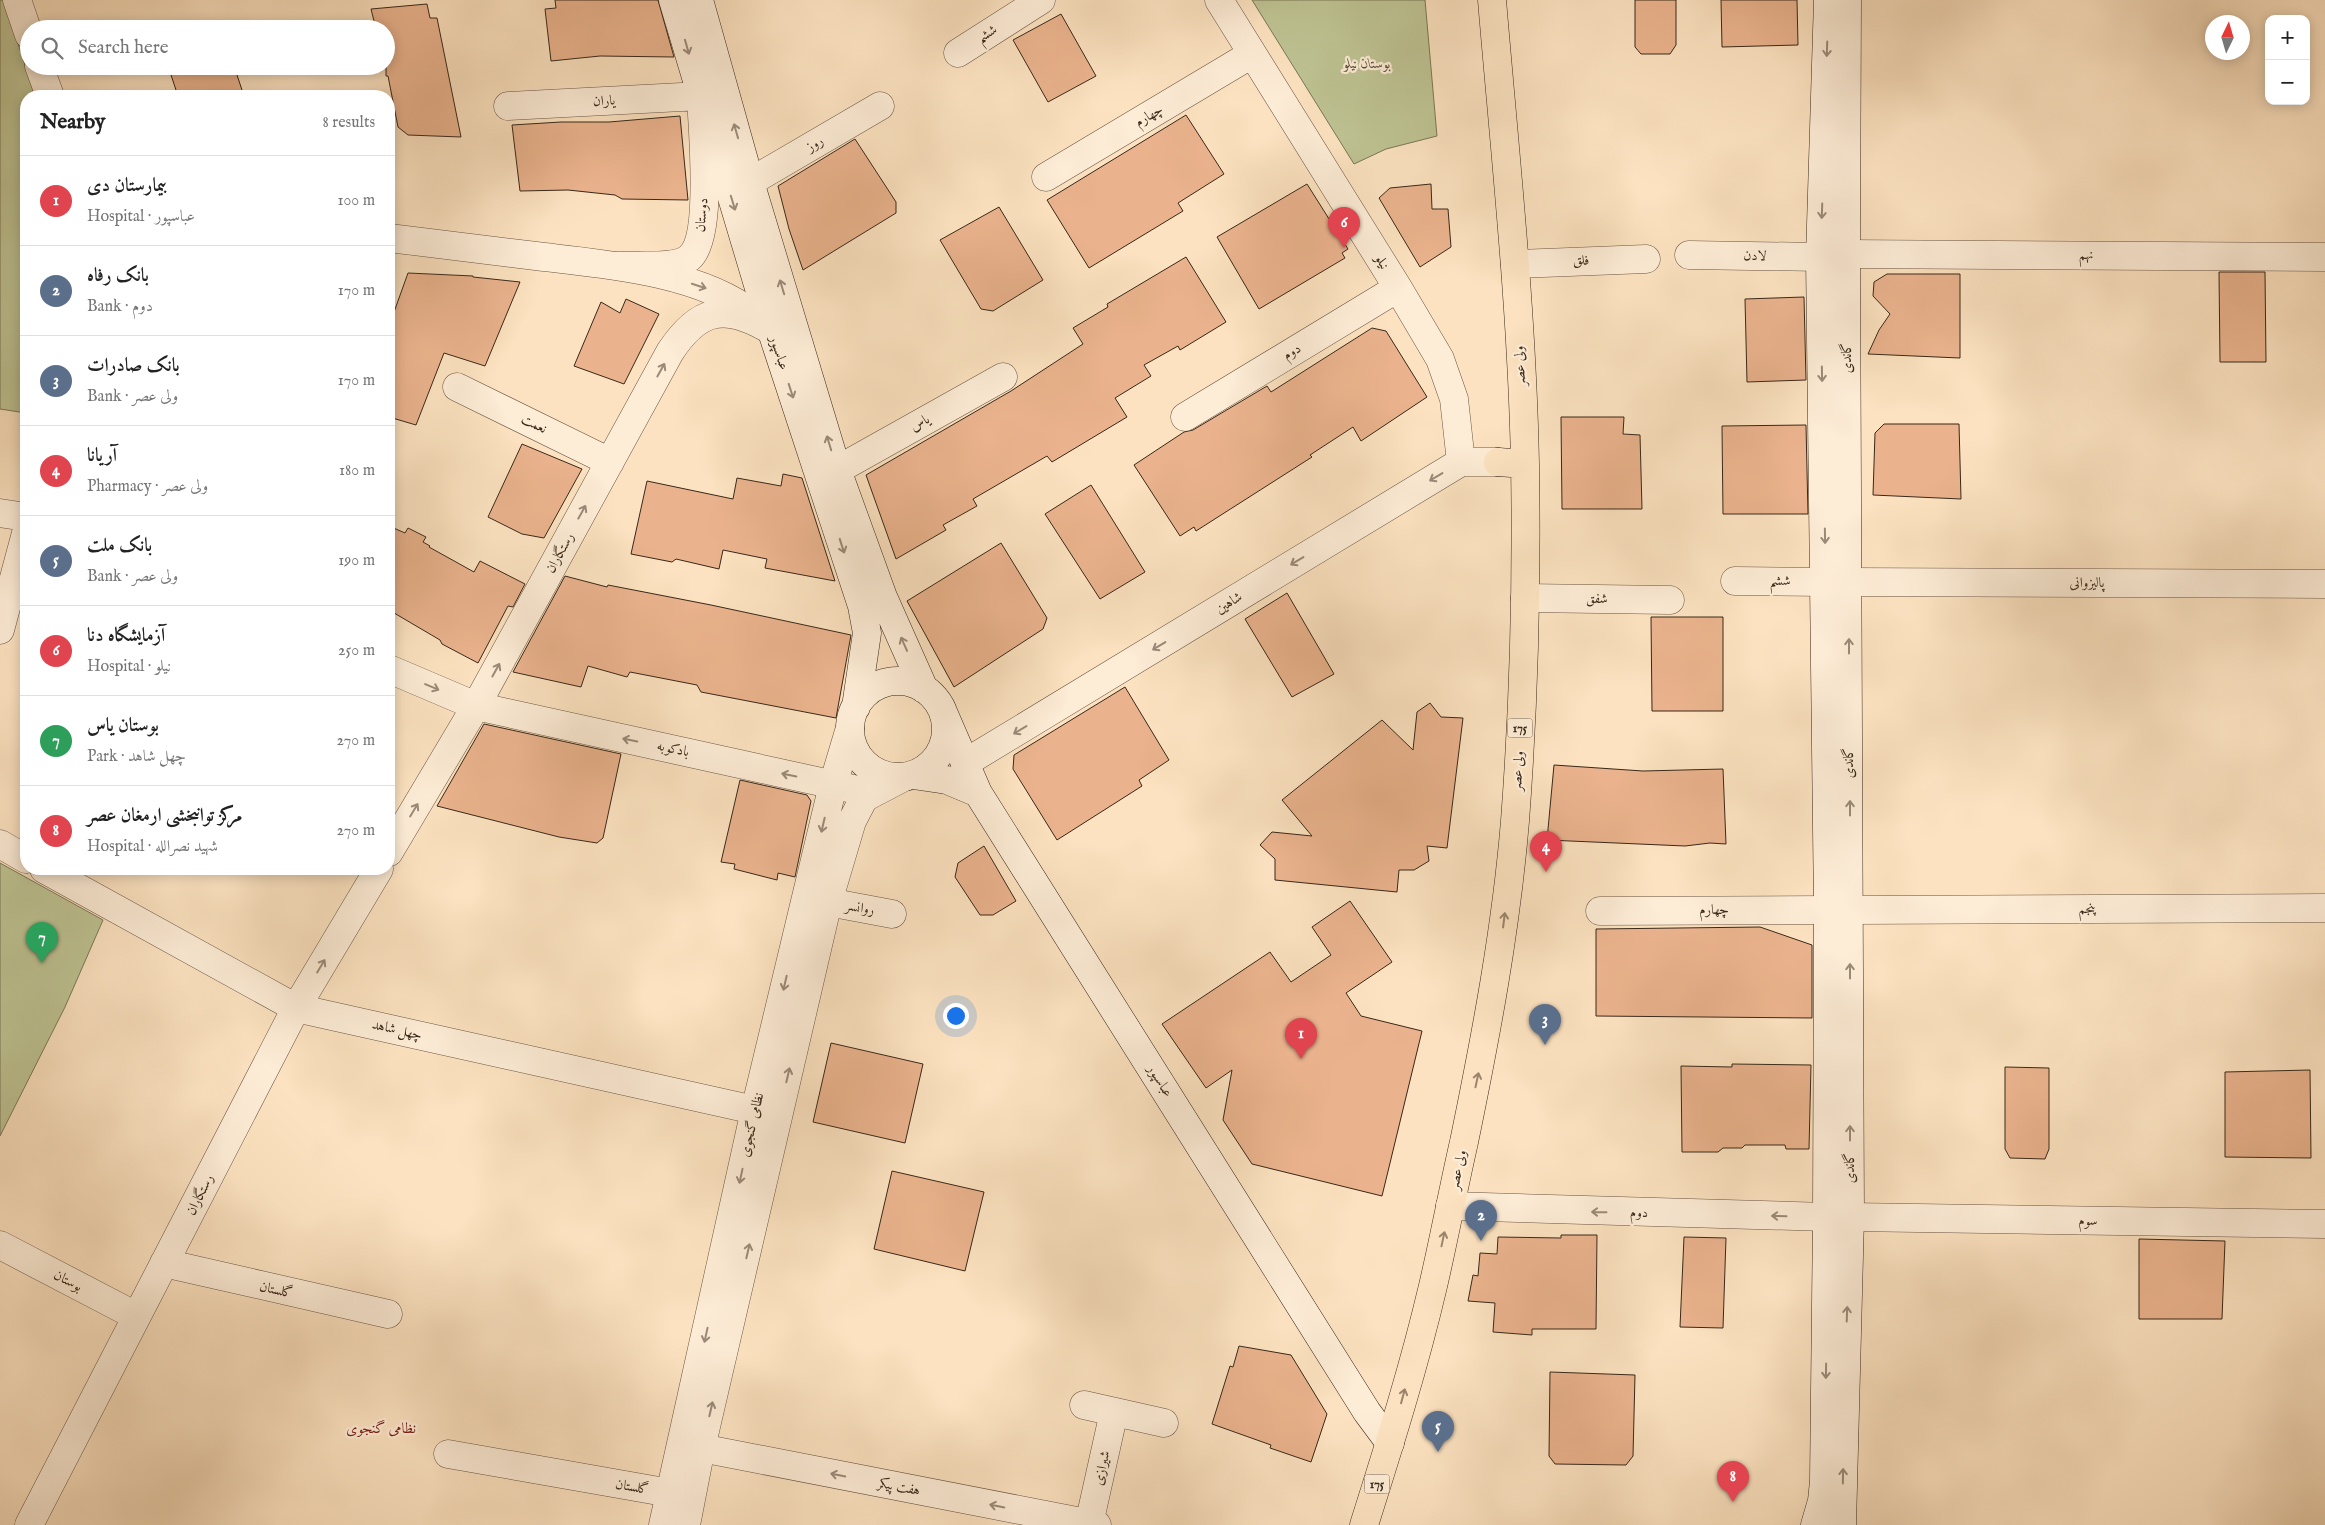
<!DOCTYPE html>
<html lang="en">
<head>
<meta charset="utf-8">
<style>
	:root { --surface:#fff; --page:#f2f2f2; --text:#222; --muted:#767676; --line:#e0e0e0; --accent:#1a73e8 }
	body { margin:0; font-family:"IM FELL English",Amiri,serif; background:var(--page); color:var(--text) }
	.controls { position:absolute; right:15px; top:15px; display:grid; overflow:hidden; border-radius:10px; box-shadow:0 2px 12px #0003 }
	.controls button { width:45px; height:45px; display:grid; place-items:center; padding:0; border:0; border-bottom:1px solid var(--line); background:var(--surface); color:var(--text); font:25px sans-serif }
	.compass { position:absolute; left:2205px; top:15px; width:45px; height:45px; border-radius:50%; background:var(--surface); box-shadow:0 2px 12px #0003; rotate:5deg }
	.you { position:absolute; left:955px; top:1015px; width:18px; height:18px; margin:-12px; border:4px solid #fff; border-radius:50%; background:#1a73e8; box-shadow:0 0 0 8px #1a73e833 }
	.badge { display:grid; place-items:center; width:32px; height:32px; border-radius:50%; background:var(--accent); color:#fff; font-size:16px; font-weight:700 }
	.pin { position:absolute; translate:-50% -41px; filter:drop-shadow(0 1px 2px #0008) }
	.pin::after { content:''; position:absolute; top:26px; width:18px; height:15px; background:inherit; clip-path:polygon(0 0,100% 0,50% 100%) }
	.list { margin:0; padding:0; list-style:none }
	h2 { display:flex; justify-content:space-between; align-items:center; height:65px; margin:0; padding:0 20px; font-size:21px }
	h2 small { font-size:16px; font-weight:400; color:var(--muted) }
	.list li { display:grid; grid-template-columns:32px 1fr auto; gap:15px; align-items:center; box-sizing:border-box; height:90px; padding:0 20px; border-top:1px solid var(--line) }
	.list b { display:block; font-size:19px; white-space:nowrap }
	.list p { margin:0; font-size:16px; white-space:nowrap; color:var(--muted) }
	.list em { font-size:16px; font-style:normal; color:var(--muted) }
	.icon { flex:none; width:28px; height:28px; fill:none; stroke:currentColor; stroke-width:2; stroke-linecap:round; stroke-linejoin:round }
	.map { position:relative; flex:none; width:2325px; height:1525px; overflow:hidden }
	.search { position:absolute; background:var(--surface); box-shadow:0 2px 12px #0003; left:20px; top:20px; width:375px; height:55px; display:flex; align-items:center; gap:12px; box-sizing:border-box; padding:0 18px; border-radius:28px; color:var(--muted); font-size:19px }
	.panel { position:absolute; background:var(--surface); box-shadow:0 2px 12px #0003; left:20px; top:90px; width:375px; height:785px; border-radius:20px }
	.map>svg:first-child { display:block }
	.green { fill:#bec393; stroke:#7b7656 }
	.building { fill:#eab38d; stroke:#382819 }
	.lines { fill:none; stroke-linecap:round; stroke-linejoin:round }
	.minor-casing { stroke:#695643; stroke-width:29 }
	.tertiary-casing { stroke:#695643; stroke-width:29 }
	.secondary-casing { stroke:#382819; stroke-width:29 }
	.primary-casing { stroke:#382819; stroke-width:29 }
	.minor { stroke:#fdecd6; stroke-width:28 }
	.tertiary { stroke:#fdecd6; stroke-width:28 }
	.secondary { stroke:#fdecd6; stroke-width:28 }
	.primary { stroke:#fce2c0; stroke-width:28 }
	.oneway { stroke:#9a8a78 }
	.oneway2 { stroke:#9a856c }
	.labels { text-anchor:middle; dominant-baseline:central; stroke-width:4.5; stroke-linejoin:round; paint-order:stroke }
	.shield { fill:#fdecd6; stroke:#736352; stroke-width:1 }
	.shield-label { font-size:12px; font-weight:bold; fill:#382819 }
	.street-label { font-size:14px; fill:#382819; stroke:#fdecd6 }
	.park-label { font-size:14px; font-style:italic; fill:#5a4f38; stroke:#fdecd6 }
	.neighbourhood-label { font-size:15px; fill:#7a1f14; stroke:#fdecd6 }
</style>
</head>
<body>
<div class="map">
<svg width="2325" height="1525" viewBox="0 0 2325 1525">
	<rect width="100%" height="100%" fill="#fce2c0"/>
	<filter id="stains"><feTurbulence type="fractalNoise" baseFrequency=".004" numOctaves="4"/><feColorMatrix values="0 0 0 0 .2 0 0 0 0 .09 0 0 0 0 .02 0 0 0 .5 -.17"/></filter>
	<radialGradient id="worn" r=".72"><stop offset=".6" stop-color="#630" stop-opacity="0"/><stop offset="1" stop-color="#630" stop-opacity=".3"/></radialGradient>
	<!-- green -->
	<path class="green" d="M0,0H4L35,96H26V413L0,409Z
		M1252,0H1425L1437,136L1386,149L1354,164Z
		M0,863L103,920L65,1007L0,1136Z"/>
	<!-- building -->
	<path class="building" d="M555,0H658L674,57L600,56L551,61L545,9L556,8Z
		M1635,0H1676V45L1670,54H1641L1635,47Z
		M1721,0H1797L1798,45L1722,47Z
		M427,4L430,18H437L461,137L408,135L398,127L388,76H386V29H376L371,9Z
		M1061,14L1096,76L1048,102L1013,40Z
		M168,66H234L244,96H178Z
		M1186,115L1224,174L1178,203L1183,211L1089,268L1047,200Z
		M680,116L688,200L622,199L615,195L568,190L520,191L512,125L561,122H609Z
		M855,139L896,202V213L803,270L789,229L778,186Z
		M1307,184L1348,249L1342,253L1345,258L1259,309L1217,237Z
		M1431,184L1432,209H1448L1451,247L1420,267L1379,198L1390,188Z
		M999,207L1043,280L993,311L981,309L940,240Z
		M1186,257L1226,322L1180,350L1178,346L1144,365L1151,376L1115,398L1127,417L1052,462L1047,456L973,499L977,506L943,525L946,530L896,559L866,475L1011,391L1083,344L1073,328L1108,307L1107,304Z
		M2219,272H2265L2266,362H2220Z
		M408,273L473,276V277L520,282L485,366L444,353L416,425L389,417V326Z
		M1887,274H1960V358L1868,354L1879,330L1890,314L1873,296L1874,282Z
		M1804,297L1806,380L1747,382L1745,299Z
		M626,299L659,314L624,384L574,366L601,302L620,313Z
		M1372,328L1386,331L1427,397L1361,441L1353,427L1310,455L1312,457L1196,531L1194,527L1180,536L1134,465L1184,432L1193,430L1267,386L1271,392Z
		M1561,417H1624L1623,434L1640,435L1642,509H1562Z
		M1884,424H1959L1961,499L1873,495L1875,433Z
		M1806,425L1808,514H1723L1722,426Z
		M522,444L582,469L544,538L522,534L488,517Z
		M783,474L802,478L835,581L765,568L767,559L723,550L719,569L676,559L672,562L631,554L647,481L733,499L737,478L781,486Z
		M1091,485L1145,572L1100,599L1045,514Z
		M389,526L405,533L408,528L426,537L423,542L430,546L429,547L474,572L480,561L525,584L513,607L508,606L478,663L442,644L440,640L389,610Z
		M1001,543L1047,618L1043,629L954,687L907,601Z
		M565,576L607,587L608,585L711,605L851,635L836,718L701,692L697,685L630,672L627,677L588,666L581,687L513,672Z
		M1287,593L1334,674L1292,697L1245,619Z
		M1651,617H1723V711H1652Z
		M1125,687L1169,760L1139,780L1142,786L1057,840L1013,769L1014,755Z
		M1430,703L1441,717L1463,718L1447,848L1427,846L1429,861L1414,870H1399L1397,892L1275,880V859L1260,845L1272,832L1312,836L1282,800L1382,720L1413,750L1417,712Z
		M484,724L621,754L603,838L597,843L559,837L437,806Z
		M1554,765L1643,771L1723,769L1726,844L1710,843L1685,846L1547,840Z
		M740,780L807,795L811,801L795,877L778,873L777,880L734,869L735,864L721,862Z
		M984,846L1016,901L993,915H980L955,877L958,863Z
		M1350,901L1392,962L1346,993L1361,1016L1422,1031L1382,1196L1252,1164L1223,1120L1232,1070L1206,1088L1162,1024L1270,952L1291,982L1331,955L1312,927Z
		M1760,927L1812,945V1018L1596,1016V929Z
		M831,1043L923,1064L905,1143L813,1122Z
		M1732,1064L1811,1065L1809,1149H1786L1785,1145H1745L1742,1148H1723L1718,1152H1682L1681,1066L1732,1067Z
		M2005,1067L2049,1068V1149L2045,1159L2010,1158L2005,1149Z
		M2310,1070L2311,1158L2225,1157V1072Z
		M892,1171L984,1192L965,1271L874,1249Z
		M1561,1235H1597L1596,1329H1532V1335L1493,1332L1495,1303L1468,1301L1473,1275L1478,1276L1480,1253L1497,1254L1498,1237L1561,1238Z
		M1684,1237L1726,1238L1723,1328L1680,1327Z
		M2139,1239L2225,1241L2222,1319H2139Z
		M1239,1346L1291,1355L1327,1414L1311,1462L1270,1448L1271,1445L1212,1424L1230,1366L1233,1367Z
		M1550,1372L1635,1375L1633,1456L1626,1465L1555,1464L1549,1456Z"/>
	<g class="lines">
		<!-- minor casing -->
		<g class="minor-casing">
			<path id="minor" d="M17,0L29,35
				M1219,0L1398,288L1440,359L1454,399L1461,462
				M958,53L1041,0
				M39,66L50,96
				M508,106L701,96C702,128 714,238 689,258C676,269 634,265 617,266
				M1046,177L1252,54
				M750,182L880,106
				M389,238C438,244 487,250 536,256C603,264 699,271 753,314
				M1846,254L2325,257
				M1689,255L1820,257
				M1515,264L1646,259
				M457,387L610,462
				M1185,417L1398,288
				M837,470L1003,377
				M0,513L26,517
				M1735,581L1825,582
				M1848,582L2325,584
				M1525,598L1670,600
				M0,630L26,533
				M389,669L476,706L871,793
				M965,763L1461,462H1498
				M0,844L26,859
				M389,852L476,706L670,352C697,311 722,302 767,328
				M44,869L296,1008L777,1115
				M828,902L892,914
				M1850,910L2325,908
				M1600,911L1828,910
				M1450,1206L1827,1217
				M1850,1217L2325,1224
				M0,1245L136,1316
				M164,1263L388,1314
				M1084,1405L1164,1423
				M701,1448L1097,1525
				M448,1454L670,1493
				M1089,1524L1114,1412
				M29,1525L296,1008L379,869"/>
		</g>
		<!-- tertiary casing -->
		<g class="tertiary-casing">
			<path id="tertiary" d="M663,1525L755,1110L833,785L850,728
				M686,1525L701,1448L828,902L852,821L864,798L904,777"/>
		</g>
		<!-- secondary casing -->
		<g class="secondary-casing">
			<path id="secondary" d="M673,0L773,335L862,606L867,633L856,707
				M699,0L750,182L837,470L883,597L924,689
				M850 729a48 48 0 1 1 96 0a48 48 0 1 1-96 0Z
				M943,712L978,793L1367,1412L1390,1443
				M913,775L947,780L978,793
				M1815,1525L1822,1501L1824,1481L1827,1217L1828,910L1820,257L1828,0
				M1842,1525L1850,1217L1846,254L1847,0"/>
		</g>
		<!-- primary casing -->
		<g class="primary-casing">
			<path id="primary" d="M1498,462L1525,464
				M1364,1525C1389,1446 1414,1367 1433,1286C1444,1239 1453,1190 1464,1142C1486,1035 1506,930 1515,821C1524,702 1527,583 1525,464C1522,309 1505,154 1492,0"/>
		</g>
		<!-- minor -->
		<use href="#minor" class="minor"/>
		<!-- tertiary -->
		<use href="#tertiary" class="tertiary"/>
		<!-- secondary -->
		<use href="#secondary" class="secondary"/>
		<!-- primary -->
		<use href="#primary" class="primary"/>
	</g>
	<!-- one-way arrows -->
	<defs><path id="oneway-shaft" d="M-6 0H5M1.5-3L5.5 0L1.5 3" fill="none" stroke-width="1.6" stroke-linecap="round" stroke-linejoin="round" transform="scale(1.25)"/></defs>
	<g class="oneway">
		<use href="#oneway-shaft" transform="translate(687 47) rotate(74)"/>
		<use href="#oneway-shaft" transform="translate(1827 49) rotate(92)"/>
		<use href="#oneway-shaft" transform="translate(736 131) rotate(-106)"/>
		<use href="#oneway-shaft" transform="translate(733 203) rotate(73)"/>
		<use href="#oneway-shaft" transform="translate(1822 211) rotate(92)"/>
		<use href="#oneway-shaft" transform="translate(699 286) rotate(18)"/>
		<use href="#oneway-shaft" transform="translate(782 287) rotate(-107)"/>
		<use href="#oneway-shaft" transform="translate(661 370) rotate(-61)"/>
		<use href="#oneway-shaft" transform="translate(1822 374) rotate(89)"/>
		<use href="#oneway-shaft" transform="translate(791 391) rotate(72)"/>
		<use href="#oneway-shaft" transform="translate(829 443) rotate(-107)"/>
		<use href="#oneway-shaft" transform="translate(1436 477) rotate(149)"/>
		<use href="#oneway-shaft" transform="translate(582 512) rotate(-61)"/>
		<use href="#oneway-shaft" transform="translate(1825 536) rotate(89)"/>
		<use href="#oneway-shaft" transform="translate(842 546) rotate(72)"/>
		<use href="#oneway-shaft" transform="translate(1297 561) rotate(149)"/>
		<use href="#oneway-shaft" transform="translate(904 644) rotate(-114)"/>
		<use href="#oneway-shaft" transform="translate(1159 646) rotate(149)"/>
		<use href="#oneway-shaft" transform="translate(1849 646) rotate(-90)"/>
		<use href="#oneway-shaft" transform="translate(496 670) rotate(-61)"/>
		<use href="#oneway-shaft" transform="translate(432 687) rotate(23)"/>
		<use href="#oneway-shaft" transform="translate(1020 730) rotate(149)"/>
		<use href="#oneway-shaft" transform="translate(630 740) rotate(-168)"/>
		<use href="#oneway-shaft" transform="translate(789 775) rotate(-168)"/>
		<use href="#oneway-shaft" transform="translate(1850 808) rotate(-90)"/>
		<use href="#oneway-shaft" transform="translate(414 810) rotate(-59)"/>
		<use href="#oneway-shaft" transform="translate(823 825) rotate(103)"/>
		<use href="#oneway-shaft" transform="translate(321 966) rotate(-59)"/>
		<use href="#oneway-shaft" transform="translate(1850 971) rotate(-90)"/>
		<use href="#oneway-shaft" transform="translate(785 983) rotate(103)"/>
		<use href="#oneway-shaft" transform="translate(788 1075) rotate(-77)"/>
		<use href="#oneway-shaft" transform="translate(1850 1133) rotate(-90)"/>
		<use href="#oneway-shaft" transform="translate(741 1176) rotate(102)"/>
		<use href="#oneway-shaft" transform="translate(1599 1212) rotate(-179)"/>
		<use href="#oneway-shaft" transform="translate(1779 1216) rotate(-179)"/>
		<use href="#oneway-shaft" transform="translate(748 1251) rotate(-77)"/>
		<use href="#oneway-shaft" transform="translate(1847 1314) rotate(-88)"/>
		<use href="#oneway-shaft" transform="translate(706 1335) rotate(102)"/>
		<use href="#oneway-shaft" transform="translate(1826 1371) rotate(91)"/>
		<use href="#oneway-shaft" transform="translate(711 1409) rotate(-77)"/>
		<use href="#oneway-shaft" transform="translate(838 1475) rotate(-169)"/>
		<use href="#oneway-shaft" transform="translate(1843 1476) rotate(-89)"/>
		<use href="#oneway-shaft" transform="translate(997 1506) rotate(-169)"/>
	</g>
	<g class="oneway2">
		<use href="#oneway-shaft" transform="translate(1504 920) rotate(-83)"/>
		<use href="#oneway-shaft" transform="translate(1477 1080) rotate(-78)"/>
		<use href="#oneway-shaft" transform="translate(1443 1239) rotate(-78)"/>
		<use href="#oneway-shaft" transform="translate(1403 1396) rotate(-75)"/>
	</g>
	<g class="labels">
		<!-- shield labels -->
		<g class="shield">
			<rect x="1507.5" y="718.5" width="25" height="19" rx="4"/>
			<rect x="1364.5" y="1474.5" width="25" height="19" rx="4"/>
		</g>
		<g class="shield-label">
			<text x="1520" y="728">175</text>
			<text x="1377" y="1484">175</text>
		</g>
		<!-- street labels -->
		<g class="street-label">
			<text transform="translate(987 34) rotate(-32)">ششم</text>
			<text transform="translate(604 101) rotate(-3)">یاران</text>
			<text transform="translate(1149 116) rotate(-31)">چهارم</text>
			<text transform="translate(815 144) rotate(-31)">روز</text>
			<text transform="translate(702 215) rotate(-84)">دوستان</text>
			<text x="2086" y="255">نهم</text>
			<text transform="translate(1755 256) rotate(1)">لادن</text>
			<text transform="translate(1581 261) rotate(-2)">فلق</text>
			<text transform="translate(1382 262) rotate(58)">نیلو</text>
			<text transform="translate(1292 352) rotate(-31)">دوم</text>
			<text transform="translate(779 353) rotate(72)">عباسپور</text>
			<text transform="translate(1847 358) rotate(-90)">گاندی</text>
			<text transform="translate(1520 366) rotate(-93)">ولی عصر</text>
			<text transform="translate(920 423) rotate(-29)">یاس</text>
			<text transform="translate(534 424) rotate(26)">نعمت</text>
			<text transform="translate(560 553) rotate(-61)">رستگاران</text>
			<text x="1780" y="581">ششم</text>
			<text x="2087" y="583">پالیزوانی</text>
			<text transform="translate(1597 599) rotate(1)">شفق</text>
			<text transform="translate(1229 603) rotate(-31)">شاهین</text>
			<text transform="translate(673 749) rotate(12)">بادکوبه</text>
			<text transform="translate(1849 763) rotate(-90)">گاندی</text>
			<text transform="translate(1518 771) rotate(-86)">ولی عصر</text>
			<text transform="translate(860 908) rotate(10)">روانسر</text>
			<text x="2087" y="909">پنجم</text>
			<text x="1714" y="910">چهارم</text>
			<text transform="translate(397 1030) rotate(13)">چهل شاهد</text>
			<text transform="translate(1160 1081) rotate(58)">عباسپور</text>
			<text transform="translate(752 1125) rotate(-77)">نظامی گنجوی</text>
			<text transform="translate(1850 1168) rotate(-90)">گاندی</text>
			<text transform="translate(1458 1170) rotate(-78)">ولی عصر</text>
			<text transform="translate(200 1195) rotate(-63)">رستگاران</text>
			<text transform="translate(1639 1213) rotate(1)">دوم</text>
			<text transform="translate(2088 1221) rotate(1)">سوم</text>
			<text transform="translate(68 1281) rotate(28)">بوستان</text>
			<text transform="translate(276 1290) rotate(13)">گلستان</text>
			<text transform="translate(1102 1468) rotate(-77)">شیرازی</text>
			<text transform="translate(632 1487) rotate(10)">گلستان</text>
			<text transform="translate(899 1487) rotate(11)">هفت پیکر</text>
		</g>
		<!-- park labels -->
		<g class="park-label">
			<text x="1367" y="64">بوستان نیلو</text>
		</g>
		<!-- neighbourhood labels -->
		<g class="neighbourhood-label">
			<text x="381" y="1428">نظامی گنجوی</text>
		</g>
	</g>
	<rect width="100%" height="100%" filter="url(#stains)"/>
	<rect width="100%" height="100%" fill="url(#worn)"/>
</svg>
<div class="controls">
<button>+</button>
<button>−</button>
</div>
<svg class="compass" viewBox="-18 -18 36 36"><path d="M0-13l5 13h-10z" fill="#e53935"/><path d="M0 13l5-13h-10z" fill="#767676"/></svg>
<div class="you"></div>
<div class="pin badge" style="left:1301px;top:1059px;background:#e0444e">1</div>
<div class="pin badge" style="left:1481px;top:1241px;background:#5c6f8a">2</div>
<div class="pin badge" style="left:1545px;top:1045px;background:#5c6f8a">3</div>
<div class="pin badge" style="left:1546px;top:872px;background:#e0444e">4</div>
<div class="pin badge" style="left:1438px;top:1452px;background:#5c6f8a">5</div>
<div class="pin badge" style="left:1344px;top:248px;background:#e0444e">6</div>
<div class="pin badge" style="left:42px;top:963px;background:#2e9e5b">7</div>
<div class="pin badge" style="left:1733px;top:1502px;background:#e0444e">8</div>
<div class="search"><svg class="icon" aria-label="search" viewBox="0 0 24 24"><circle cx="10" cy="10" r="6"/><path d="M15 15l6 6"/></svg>Search here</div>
<section class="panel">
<h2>Nearby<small>8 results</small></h2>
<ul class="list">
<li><span class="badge" style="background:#e0444e">1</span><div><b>بیمارستان دی</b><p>Hospital · عباسپور</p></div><em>100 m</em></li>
<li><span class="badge" style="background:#5c6f8a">2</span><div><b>بانک رفاه</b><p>Bank · دوم</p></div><em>170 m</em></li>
<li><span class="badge" style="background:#5c6f8a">3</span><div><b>بانک صادرات</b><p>Bank · ولی عصر</p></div><em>170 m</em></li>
<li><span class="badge" style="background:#e0444e">4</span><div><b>آریانا</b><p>Pharmacy · ولی عصر</p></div><em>180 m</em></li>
<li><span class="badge" style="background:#5c6f8a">5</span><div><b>بانک ملت</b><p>Bank · ولی عصر</p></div><em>190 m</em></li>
<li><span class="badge" style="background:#e0444e">6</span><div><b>آزمایشگاه دنا</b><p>Hospital · نیلو</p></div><em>250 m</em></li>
<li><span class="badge" style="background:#2e9e5b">7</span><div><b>بوستان یاس</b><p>Park · چهل شاهد</p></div><em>270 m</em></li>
<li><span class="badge" style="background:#e0444e">8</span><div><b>مرکز توانبخشی ارمغان عصر</b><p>Hospital · شهید نصرالله</p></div><em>270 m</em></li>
</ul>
</section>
</div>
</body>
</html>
